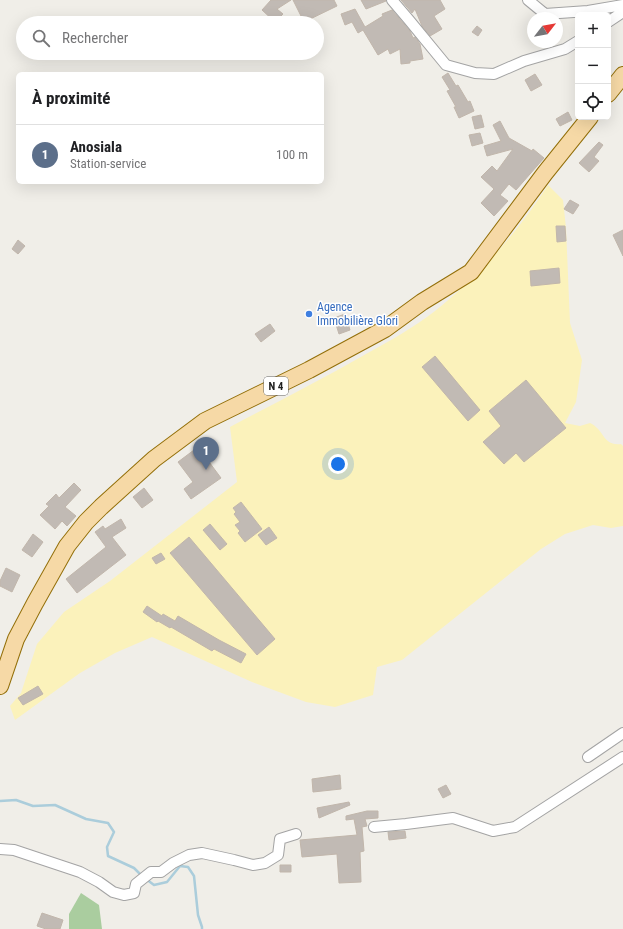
<!DOCTYPE html>
<html lang="fr">
<head>
<meta charset="utf-8">
<style>
	:root { --surface:#fff; --page:#f6f6f6; --text:#202124; --muted:#757577; --line:#e0e0e0; --accent:#c4180d }
	body { margin:0; font-family:"Roboto Condensed",sans-serif; background:var(--page); color:var(--text) }
	.controls { position:absolute; right:12px; top:12px; display:grid; overflow:hidden; border-radius:6px; box-shadow:0 4px 16px #0002 }
	.controls button { width:36px; height:36px; display:grid; place-items:center; padding:0; border:0; border-bottom:1px solid var(--line); background:var(--surface); color:var(--text); font:20px sans-serif }
	.compass { position:absolute; left:527px; top:12px; width:36px; height:36px; border-radius:50%; background:var(--surface); box-shadow:0 4px 16px #0002; rotate:59deg }
	.you { position:absolute; left:338px; top:464px; width:14px; height:14px; margin:-10px; border:3px solid #fff; border-radius:50%; background:#1a73e8; box-shadow:0 0 0 6px #1a73e833 }
	.badge { display:grid; place-items:center; width:26px; height:26px; border-radius:50%; background:var(--accent); color:#fff; font-size:13px; font-weight:700 }
	.pin { position:absolute; translate:-50% -33px; filter:drop-shadow(0 1px 2px #0008) }
	.pin::after { content:''; position:absolute; top:21px; width:14px; height:12px; background:inherit; clip-path:polygon(0 0,100% 0,50% 100%) }
	.list { margin:0; padding:0; list-style:none }
	h2 { display:flex; justify-content:space-between; align-items:center; height:52px; margin:0; padding:0 16px; font-size:17px }
	h2 small { font-size:13px; font-weight:400; color:var(--muted) }
	.list li { display:grid; grid-template-columns:26px 1fr auto; gap:12px; align-items:center; box-sizing:border-box; height:60px; padding:0 16px; border-top:1px solid var(--line) }
	.list b { display:block; font-size:15px; white-space:nowrap }
	.list p { margin:0; font-size:13px; white-space:nowrap; color:var(--muted) }
	.list em { font-size:13px; font-style:normal; color:var(--muted) }
	.icon { flex:none; width:22px; height:22px; fill:none; stroke:currentColor; stroke-width:2; stroke-linecap:round; stroke-linejoin:round }
	.map { position:relative; flex:none; width:623px; height:929px; overflow:hidden }
	.search { position:absolute; background:var(--surface); box-shadow:0 4px 16px #0002; left:16px; top:16px; width:308px; height:44px; display:flex; align-items:center; gap:10px; box-sizing:border-box; padding:0 14px; border-radius:22px; color:var(--muted); font-size:15px }
	.panel { position:absolute; background:var(--surface); box-shadow:0 4px 16px #0002; left:16px; top:72px; width:308px; height:112px; border-radius:6px }
	.map>svg:first-child { display:block }
	.forest { fill:#aacd9f }
	.sand { fill:#fbf2bb }
	.lines { fill:none; stroke-linecap:round; stroke-linejoin:round }
	.stream { stroke:#abcddb; stroke-width:2.5 }
	.building { fill:#c1bab4; stroke:#c1b6ab }
	.minor-casing { stroke:#a4a4a4; stroke-width:12 }
	.primary-casing { stroke:#936f09; stroke-width:18 }
	.minor { stroke:#fff; stroke-width:10 }
	.primary { stroke:#f6d9a6; stroke-width:16 }
	.shop-dot { fill:#3f7fe0; stroke:#fff; stroke-width:1.5 }
	.labels { text-anchor:middle; dominant-baseline:central; stroke-width:3; stroke-linejoin:round; paint-order:stroke }
	.shield { fill:#fff; stroke:#636363; stroke-width:1 }
	.shield-label { font-size:11px; font-weight:bold; fill:#202020 }
	.shop-label { font-size:12px; fill:#366cbe; stroke:#fff; text-anchor:start }
</style>
</head>
<body>
<div class="map">
<svg width="623" height="929" viewBox="0 0 623 929">
	<rect width="100%" height="100%" fill="#f0eee8"/>
	<!-- forest -->
	<path class="forest" d="M81,893L99,905L102,929H69V914Z"/>
	<!-- sand -->
	<path class="sand" d="M548,185L563,200L566,228L570,323L582,360L576,402L565,423L580,426L590,423C605,430 602,446 621,444L623,446V526L611,528L593,525L565,534L541,549L402,660L377,667L373,695L335,707L306,702L252,682L152,637L115,653L80,673L15,720L10,706L21,693L37,644L64,612L110,581L237,482L230,427C275,403 321,380 366,354C390,341 414,327 435,311C479,276 518,232 548,185Z"/>
	<g class="lines">
		<!-- stream -->
		<path class="stream" d="M0,801L16,800L33,806L55,805L86,819L108,823L114,832L107,847L108,856L134,868L142,876
			M146,879L154,885L167,882L180,866L188,867L194,876L198,915L202,927V929"/>
	</g>
	<!-- building -->
	<path class="building" d="M271,0H291L277,9L283,14L275,22L262,10Z
		M293,0H334L337,6L304,22Z
		M361,0H386V1L366,9Z
		M401,0H440L445,9L434,16L442,29L430,36L422,26L415,9L412,13Z
		M355,9L365,27L383,16L382,14L392,10L410,31L413,38L415,37L420,44L423,59L410,61V63L401,64L400,49L390,54L388,49L378,55L363,30L358,33L352,22L345,25L341,14Z
		M477,26L482,30L478,36L472,32Z
		M448,73L456,86L458,85L468,102L470,101L474,111L459,118L454,107H456L447,91L450,90L442,77Z
		M535,74L542,85L531,91L525,80Z
		M568,112L572,120L560,126L556,119Z
		M481,115L484,127L475,129L472,117Z
		M500,121L509,138L532,151L533,149L544,158L516,190L509,184L500,195L508,201L494,216L481,203L494,189L481,177L492,166L497,171L513,149L487,156L484,146L501,141L493,125Z
		M480,133L483,143L472,146L469,135Z
		M599,142L603,145L594,157L599,161L589,172L579,163Z
		M570,200L579,205L573,214L564,209Z
		M556,226H565L566,241L557,242Z
		M623,230V256L613,235Z
		M18,240L25,246L18,254L12,249Z
		M559,268L560,283L531,286L530,271Z
		M345,314L350,330L339,334L334,318Z
		M270,324L275,331L261,342L255,334Z
		M435,356L480,410L468,421L422,367Z
		M526,380L566,428L524,462L516,453L504,464L483,442L501,426L489,411Z
		M198,447L221,478L191,499L184,489L193,482L178,462Z
		M74,483L81,490L65,507L76,516L67,526L62,521L55,529L40,515L49,506L46,504L56,494L59,498Z
		M144,488L153,500L142,508L133,497Z
		M241,502L262,529L245,542L238,533L240,531L235,525L240,522L234,514L236,512L233,508Z
		M121,519L126,528L112,537L126,555L77,593L66,579L106,547L95,532L103,526L105,529Z
		M210,524L227,544L220,550L203,530Z
		M269,527L277,538L266,545L258,535Z
		M33,534L43,542L32,557L22,550Z
		M189,537L275,639L257,655L170,553Z
		M161,553L165,559L156,564L152,558Z
		M6,568L20,575L12,592L0,586V581Z
		M147,606L162,616L163,614L175,621L178,616L219,640L246,654L241,663L214,649L212,651L171,627L170,628L158,621L157,622L143,612Z
		M38,686L43,694L23,705L18,698Z
		M340,775L341,789L313,792L312,779Z
		M446,785L451,794L443,798L438,789Z
		M349,802L350,805L319,818L317,808Z
		M367,811H378V818L365,819L367,826L362,827L364,851L360,852L361,882L339,883L337,854L302,857L300,840L357,835L354,819L346,820V816Z
		M405,831L406,838L389,840L388,832Z
		M280,865H291V872H280Z
		M42,913L63,920L60,929H46L37,926Z"/>
	<g class="lines">
		<!-- minor casing -->
		<g class="minor-casing">
			<path id="minor" d="M392,0L409,20L446,65L475,73L494,74L524,61L565,49L578,41
				M528,0L545,14L588,11L623,5
				M608,22L623,12
				M588,757L623,733
				M374,827L406,824L453,818L493,831L515,827L623,757
				M0,849L14,850L80,872L99,882L113,892L124,895L134,893L136,884L151,872H161L173,863L189,855L202,853L234,860L253,865L265,863L278,855L280,839L296,834"/>
		</g>
		<!-- primary casing -->
		<g class="primary-casing">
			<path id="primary" d="M608,94L623,75
				M0,686L16,639L35,603L67,546L86,522L101,507L154,459L205,421L309,370L385,329L422,302L471,272L545,173L590,117"/>
		</g>
		<!-- minor -->
		<use href="#minor" class="minor"/>
		<!-- primary -->
		<use href="#primary" class="primary"/>
	</g>
	<!-- markers -->
	<circle class="shop-dot" cx="309" cy="314" r="4"/>
	<g class="labels">
		<!-- shield labels -->
		<rect class="shield" x="264" y="377" width="24" height="18" rx="3"/>
		<g class="shield-label">
			<text x="276" y="386">N 4</text>
		</g>
		<!-- shop labels -->
		<g class="shop-label">
			<text x="317" y="307">Agence<tspan x="317" dy="14">Immobilière Glori</tspan></text>
		</g>
	</g>
</svg>
<div class="controls">
<button>+</button>
<button>−</button>
<button><svg class="icon" aria-label="locate" viewBox="0 0 24 24"><circle cx="12" cy="12" r="6"/><path d="M12 2v4M12 18v4M2 12h4M18 12h4"/></svg></button>
</div>
<svg class="compass" viewBox="-18 -18 36 36"><path d="M0-13l5 13h-10z" fill="#e53935"/><path d="M0 13l5-13h-10z" fill="#757577"/></svg>
<div class="you"></div>
<div class="pin badge" style="left:206px;top:470px;background:#5c6f8a">1</div>
<div class="search"><svg class="icon" aria-label="search" viewBox="0 0 24 24"><circle cx="10" cy="10" r="6"/><path d="M15 15l6 6"/></svg>Rechercher</div>
<section class="panel">
<h2>À proximité<small></small></h2>
<ul class="list">
<li><span class="badge" style="background:#5c6f8a">1</span><div><b>Anosiala</b><p>Station-service</p></div><em>100 m</em></li>
</ul>
</section>
</div>
</body>
</html>
